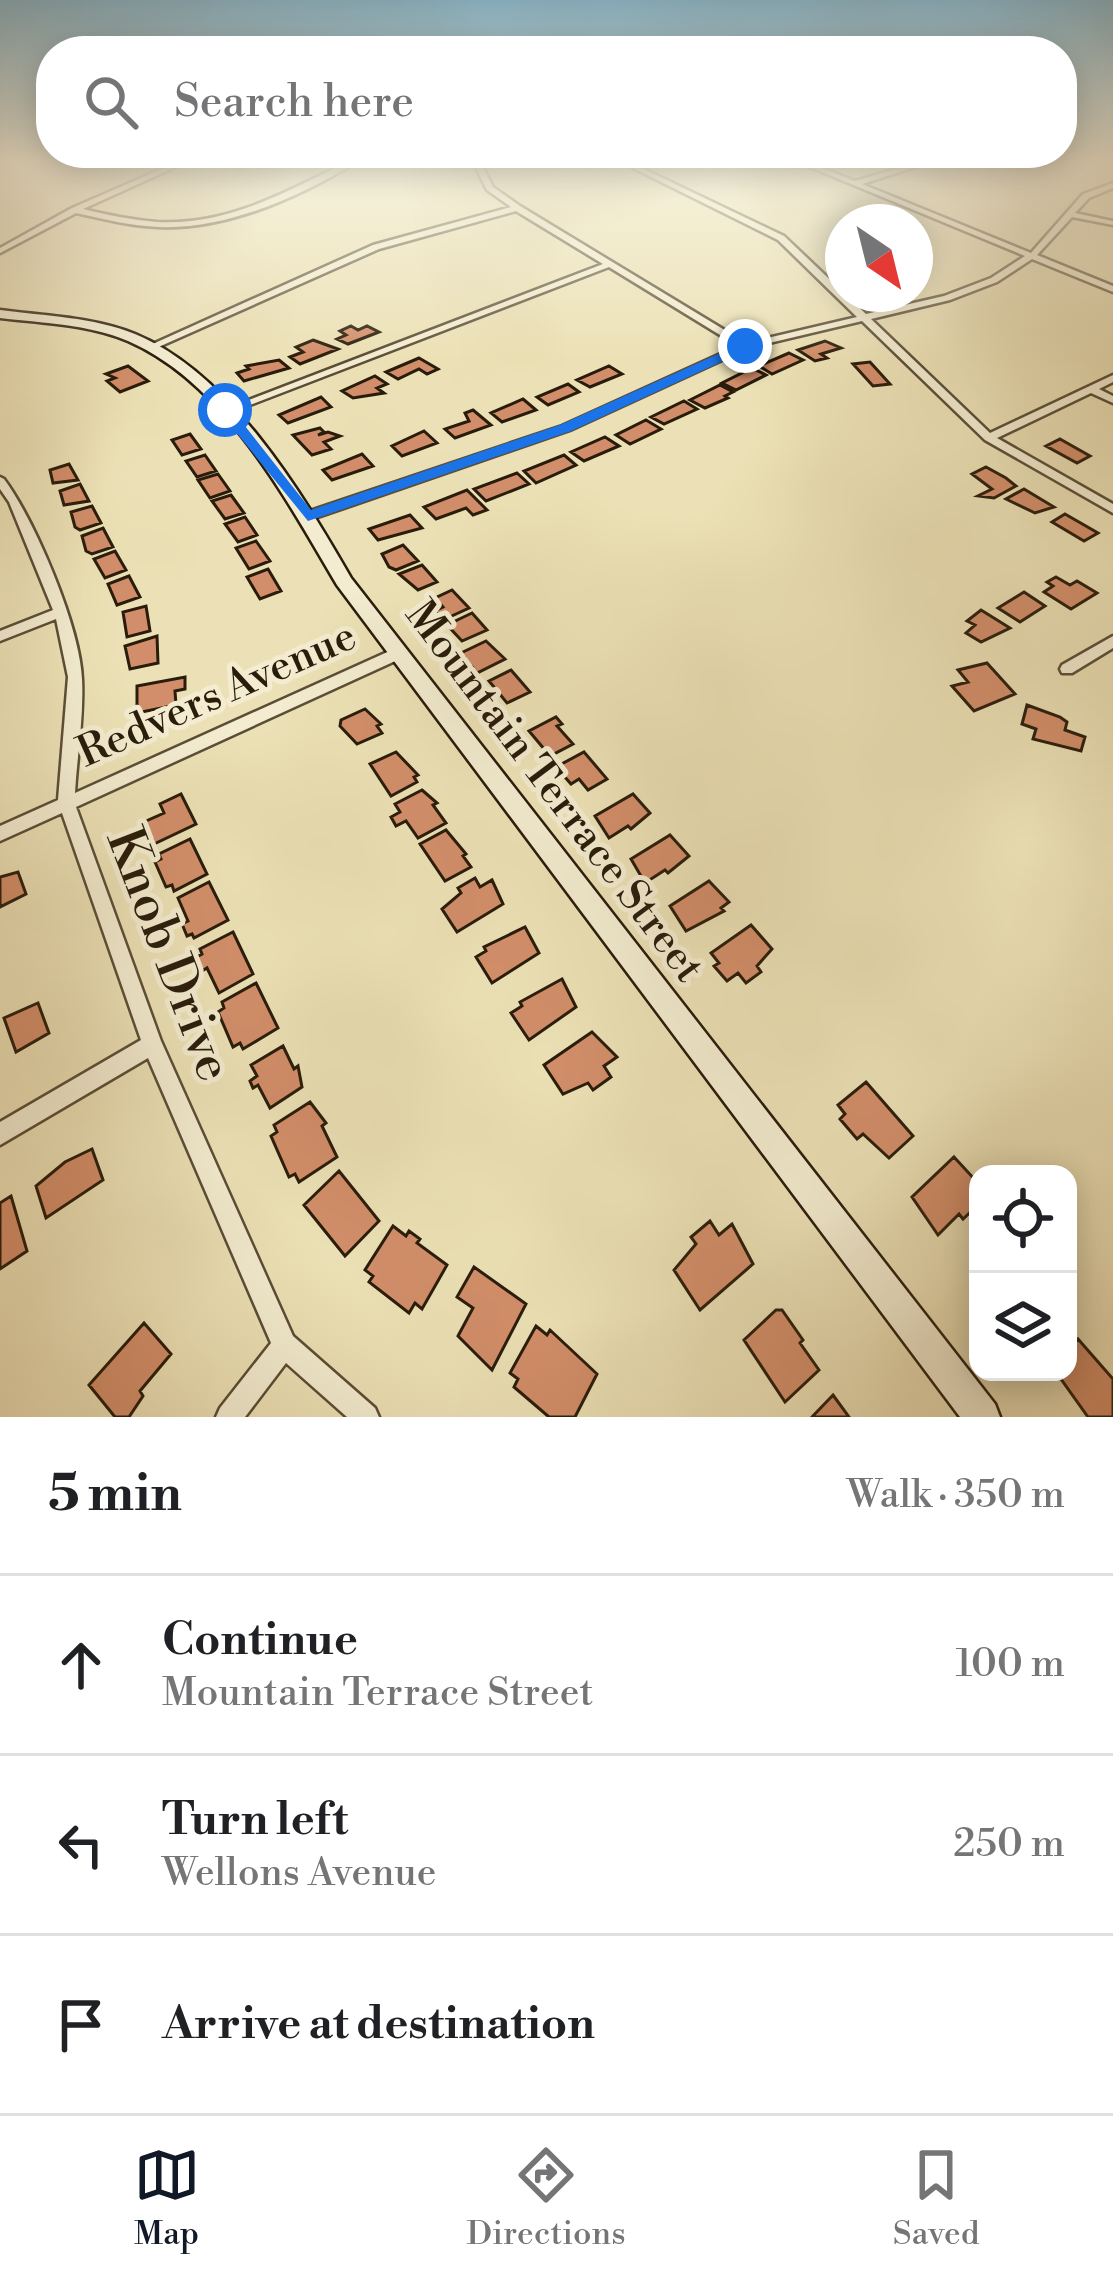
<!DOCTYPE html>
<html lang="en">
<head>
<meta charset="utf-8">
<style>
	:root { --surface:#fff; --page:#f2f2f2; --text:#202124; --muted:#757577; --line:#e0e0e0; --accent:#111827 }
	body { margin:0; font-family:"Libre Bodoni",serif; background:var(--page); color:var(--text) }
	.controls { position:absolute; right:36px; bottom:36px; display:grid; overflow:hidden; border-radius:24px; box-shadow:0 6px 30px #0003 }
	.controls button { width:108px; height:108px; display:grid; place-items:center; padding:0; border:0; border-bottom:3px solid var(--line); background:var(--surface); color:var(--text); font:60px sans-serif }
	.compass { position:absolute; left:825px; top:204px; width:108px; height:108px; border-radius:50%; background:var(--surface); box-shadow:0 6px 30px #0003; rotate:145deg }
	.stop { position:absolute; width:36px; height:36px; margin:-27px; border:9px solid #1a73e8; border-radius:50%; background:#fff }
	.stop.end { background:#1a73e8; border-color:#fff; box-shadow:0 3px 12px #0008 }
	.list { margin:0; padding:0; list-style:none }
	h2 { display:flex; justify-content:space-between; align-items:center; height:156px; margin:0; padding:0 48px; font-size:51px }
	h2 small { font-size:39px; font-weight:400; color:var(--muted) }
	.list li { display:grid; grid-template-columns:78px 1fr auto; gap:36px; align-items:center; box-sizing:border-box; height:180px; padding:0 48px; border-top:3px solid var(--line) }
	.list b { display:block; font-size:45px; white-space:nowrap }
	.list p { margin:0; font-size:39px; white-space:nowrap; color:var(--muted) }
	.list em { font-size:39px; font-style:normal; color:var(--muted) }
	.icon { flex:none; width:66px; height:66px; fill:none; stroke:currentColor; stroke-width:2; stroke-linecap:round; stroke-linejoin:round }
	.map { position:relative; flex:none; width:1113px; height:1417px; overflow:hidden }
	.search { position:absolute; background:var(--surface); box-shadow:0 6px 30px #0003; left:36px; right:36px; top:36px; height:132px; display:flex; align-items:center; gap:30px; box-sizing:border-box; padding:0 42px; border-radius:48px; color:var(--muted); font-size:45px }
	.sheet { height:696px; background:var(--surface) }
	nav { display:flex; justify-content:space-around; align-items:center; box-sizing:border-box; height:168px; border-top:3px solid var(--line); background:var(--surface); font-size:33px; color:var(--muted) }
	nav a { display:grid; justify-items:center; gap:6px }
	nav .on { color:var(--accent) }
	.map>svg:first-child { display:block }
	.building { fill:#d28e6a; stroke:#291c0b; stroke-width:3 }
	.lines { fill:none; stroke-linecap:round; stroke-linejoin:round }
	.street-casing { stroke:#5a4d36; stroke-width:5 }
	.secondary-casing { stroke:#291c0b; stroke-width:5 }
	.street { fill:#f3ecd0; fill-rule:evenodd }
	.secondary { fill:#f3ecd0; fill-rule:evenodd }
	.route { fill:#1a73e8 }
	.labels { text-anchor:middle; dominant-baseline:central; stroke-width:10; stroke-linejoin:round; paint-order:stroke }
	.street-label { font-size:42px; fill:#291c0b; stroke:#f3ecd0 }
	.near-street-label { font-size:51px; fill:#291c0b; stroke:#f3ecd0 }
</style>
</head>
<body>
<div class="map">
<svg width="1113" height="1417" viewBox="0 0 1113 1417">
	<rect width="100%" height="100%" fill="#ece1b6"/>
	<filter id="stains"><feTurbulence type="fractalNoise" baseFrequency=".00167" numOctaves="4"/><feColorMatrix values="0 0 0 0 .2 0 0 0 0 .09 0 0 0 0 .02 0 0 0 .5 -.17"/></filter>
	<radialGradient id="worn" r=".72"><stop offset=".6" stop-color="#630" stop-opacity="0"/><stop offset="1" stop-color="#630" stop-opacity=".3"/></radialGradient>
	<!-- building -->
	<path class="building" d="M351,326L358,330L367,326L379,332L348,344L337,339L346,335L340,331Z
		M313,340L338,349L300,364L290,357L303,352L296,347Z
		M825,341L841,348L821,354L827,358L815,361L798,350Z
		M789,353L803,360L772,374L759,366Z
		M419,358L438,369L427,374L419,369L398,379L386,372Z
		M279,360L289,368L244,381L237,373L249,369L246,366Z
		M870,362L890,384L873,386L853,364Z
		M128,366L148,381L120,392L107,381L115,378L106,374Z
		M609,366L622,374L590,387L577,380Z
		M752,368L766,375L736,390L722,383Z
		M375,376L387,384L377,388L384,393L353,398L342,391Z
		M568,384L579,392L548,405L537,397Z
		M720,385L733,392L725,396L728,398L705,408L690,400Z
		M321,397L331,407L288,423L279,415Z
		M523,399L536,410L502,422L491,413Z
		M684,401L697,409L664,424L651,417Z
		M473,410L491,425L455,438L445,429L469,421L465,413Z
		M646,420L661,429L630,444L616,435Z
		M320,428L324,432L318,435L328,432L340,436L324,442L331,449L312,455L293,435Z
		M424,431L437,443L402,456L392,446Z
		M190,434L201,449L182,455L172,440Z
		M605,437L619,446L584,461L571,452Z
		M1060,439L1090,456L1077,463L1046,446Z
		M362,454L373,466L332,480L323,470Z
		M205,455L216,471L197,477L186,461Z
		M564,455L576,465L536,483L524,471Z
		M69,464L78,480L53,483L50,470Z
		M986,467L1006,478L1016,486L994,498L978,496L992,489L972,474Z
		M517,473L529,484L486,501L474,489Z
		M218,474L230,491L210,498L198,480Z
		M80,484L89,501L64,505L60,491Z
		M1024,489L1054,507L1035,513L1006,499Z
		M467,490L487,510L473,515L466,508L436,519L424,507Z
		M231,495L244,513L225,519L212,501Z
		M92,506L101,523L80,530L75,527L71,512Z
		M1065,514L1098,533L1084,541L1052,522Z
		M410,515L422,528L378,540L369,529Z
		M245,517L257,535L238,542L225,524Z
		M103,528L113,547L92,554L86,551L82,536Z
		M256,541L270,561L249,569L236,548Z
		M403,545L418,561L396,570L389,567L382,554Z
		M115,551L126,570L105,578L94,559Z
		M422,565L437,582L418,590L399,574Z
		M268,569L281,591L260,599L247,577Z
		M129,576L140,597L117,605L108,584Z
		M1056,577L1070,585L1077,581L1097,593L1071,609L1044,592L1053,586L1047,582Z
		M452,590L469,608L443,620L435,611L443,607L435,598Z
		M1024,592L1045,606L1020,622L998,608Z
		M146,606L150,631L127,637L123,612Z
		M981,610L1010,628L981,642L966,633L975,625L967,621Z
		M472,613L487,630L462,641L447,625Z
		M157,636L158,663L130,669L125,646Z
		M486,641L505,659L477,673L461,653Z
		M987,663L1015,694L974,711L952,686L968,682L958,670Z
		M511,670L530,692L507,703L489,681Z
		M185,677V689L175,691L176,705L137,713V686Z
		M1027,705L1060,717L1067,722L1065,730L1085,737L1081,751L1033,739L1036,729L1022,724Z
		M365,709L381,724L377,726L382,733L357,744L340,726L341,720Z
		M556,717L562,724L557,726L573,744L550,756L529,731Z
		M396,752L418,775L414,777L417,782L391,796L370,764Z
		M584,752L607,779L588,790L579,779L571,784L556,767Z
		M422,790L437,803L433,805L446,823L418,838L406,821L396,826L391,817L400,812L395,804Z
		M181,794L196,824L154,844L144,822L164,813L160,804Z
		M633,794L650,813L631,829L628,826L609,838L595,816Z
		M446,830L466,854L463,856L471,867L445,881L420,844Z
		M670,835L689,856L668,873L665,870L645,883L631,859Z
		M190,839L207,874L174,891L172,885L166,887L155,862L161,859L159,854Z
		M18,872L26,894L0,907V877Z
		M475,878L480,887L492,880L503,904L457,932L442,909L461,893L458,888Z
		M709,881L729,902L721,908L724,911L686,931L670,906Z
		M209,882L228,920L194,938L192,934L187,936L182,924L188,921L178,898Z
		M751,925L772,949L757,966L761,972L746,983L738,973L727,981L714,966L719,963L711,953Z
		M525,927L539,953L492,983L476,957L486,951L484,947Z
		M233,932L253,974L219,993L207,968L202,971L195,958L202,954L200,949Z
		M562,979L576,1007L529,1040L511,1013L522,1006L520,1002Z
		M256,983L278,1028L243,1049L240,1043L233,1047L218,1012L224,1008L222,1002Z
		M38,1003L49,1033L16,1052L4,1018Z
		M592,1032L617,1057L604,1066L611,1077L593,1090L588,1083L563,1094L544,1065Z
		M283,1046L294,1069L298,1066L302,1087L270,1108L258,1085L253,1088L250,1081L257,1076L251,1065Z
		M866,1082L913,1136L889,1158L863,1134L857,1139L840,1119L845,1114L838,1105Z
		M310,1102L326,1123L322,1126L337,1157L299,1182L295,1174L289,1177L271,1136L277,1132L274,1125Z
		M92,1149L103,1180L46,1218L36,1186L65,1162Z
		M954,1157L978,1183V1205L963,1219L959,1214L938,1235L912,1197Z
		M339,1171L379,1221L345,1256L304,1205Z
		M11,1196L27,1251L0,1269V1203Z
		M710,1221L719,1235L732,1224L753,1264L700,1310L674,1270L696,1244L691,1237Z
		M393,1226L406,1236L409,1231L420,1239L417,1243L447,1265L422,1309L415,1303L409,1313L369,1282L373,1276L365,1270Z
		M474,1267L526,1304L492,1370L458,1336L473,1308L457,1297Z
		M776,1310H782L803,1340L800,1343L819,1370L785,1402L744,1340Z
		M144,1323L171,1354L140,1391L143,1396L129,1417H115L89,1385Z
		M536,1326L547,1335L550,1330L597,1374L575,1417H549L514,1387L518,1379L510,1373Z
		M1078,1339L1113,1379V1417H1088L1056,1372H1068V1350Z
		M833,1395L849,1417H812Z"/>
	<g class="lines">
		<!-- street casing -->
		<g class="street-casing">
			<path id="street" d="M182,160H191L83,209C107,215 132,220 157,222C228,226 290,190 351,160H360C303,195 228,230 159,227C131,226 103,219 76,213L0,253V248L72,208Z
				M472,160H479L493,187L520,206L746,343L857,317L778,240L623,163V161H627L784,236L866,314L944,296L991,278L1025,256L793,160H802L855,181L926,160H937L862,184L1031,253L1083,194L1113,183V188L1089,198L1075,213L1113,221V225L1072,217L1037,255L1113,286V292L1032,259L997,282L950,300L871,319L990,433L1113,375V382L1099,389L1113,396V403L1091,393L997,438L1113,504V513L985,440L862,321L748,348L570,430L312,519H304V513L562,426L738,346L609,267L229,413L220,411L603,264L516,211L379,249L154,349L146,347L373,245L511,207L487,190Z
				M0,477L4,479C35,521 80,627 82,679C84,717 77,756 75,793L394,649H404L406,653L404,657L76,807L161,1041L293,1336L375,1408L379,1417H347L286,1363L245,1417H216L220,1408L271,1343L148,1058L0,1145V1122L141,1040L62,813L0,841V826L58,800L68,677L56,619L0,641V631L53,610L9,502L0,489Z
				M1113,636V648L1072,673H1062L1060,669L1062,665Z"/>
		</g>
		<!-- secondary casing -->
		<g class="secondary-casing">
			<path id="secondary" d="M0,310C45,316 93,317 135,334C230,373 302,493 351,578L995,1404L1000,1417H960L337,585C286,499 225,383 128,341C88,324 42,323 0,318Z"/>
		</g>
		<!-- street -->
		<use href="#street" class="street"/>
		<!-- secondary -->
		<use href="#secondary" class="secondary"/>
	</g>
	<!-- sky -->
	<linearGradient id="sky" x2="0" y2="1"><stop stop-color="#88b8cf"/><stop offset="0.45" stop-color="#f6f2de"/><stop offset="1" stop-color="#f6f2de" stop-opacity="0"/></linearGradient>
	<rect width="1113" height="359" fill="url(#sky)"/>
	<!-- route -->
	<path class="route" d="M745,342L749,349L571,431L308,521L218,410L230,407L311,510L560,425Z"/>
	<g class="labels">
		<!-- street labels -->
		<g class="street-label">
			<text transform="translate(217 695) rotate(-24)">Redvers Avenue</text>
			<text transform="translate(554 792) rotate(53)">Mountain Terrace Street</text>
		</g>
		<!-- near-street labels -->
		<g class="near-street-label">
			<text transform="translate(168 955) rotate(69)">Knob Drive</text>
		</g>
	</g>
	<rect width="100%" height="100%" filter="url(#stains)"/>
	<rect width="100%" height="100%" fill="url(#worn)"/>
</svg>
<div class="controls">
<button><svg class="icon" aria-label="locate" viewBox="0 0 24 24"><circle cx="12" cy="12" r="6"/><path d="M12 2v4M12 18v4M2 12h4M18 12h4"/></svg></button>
<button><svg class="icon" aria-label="layers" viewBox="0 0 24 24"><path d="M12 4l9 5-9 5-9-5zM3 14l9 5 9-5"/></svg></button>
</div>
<svg class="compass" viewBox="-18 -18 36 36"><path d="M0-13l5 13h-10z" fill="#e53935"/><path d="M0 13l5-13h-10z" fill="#757577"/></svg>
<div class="stop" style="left:225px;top:410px"></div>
<div class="stop end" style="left:745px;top:346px"></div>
<div class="search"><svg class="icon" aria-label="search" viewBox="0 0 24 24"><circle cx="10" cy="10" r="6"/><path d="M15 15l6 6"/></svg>Search here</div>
</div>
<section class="sheet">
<h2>5 min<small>Walk · 350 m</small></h2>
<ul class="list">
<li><svg class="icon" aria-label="ahead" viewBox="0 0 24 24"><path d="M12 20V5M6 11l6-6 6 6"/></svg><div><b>Continue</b><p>Mountain Terrace Street</p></div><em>100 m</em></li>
<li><svg class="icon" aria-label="left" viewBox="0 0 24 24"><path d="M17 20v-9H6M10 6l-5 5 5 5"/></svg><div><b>Turn left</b><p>Wellons Avenue</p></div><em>250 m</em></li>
<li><svg class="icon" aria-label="arrive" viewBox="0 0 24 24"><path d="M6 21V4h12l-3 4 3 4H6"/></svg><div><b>Arrive at destination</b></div></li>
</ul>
</section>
<nav>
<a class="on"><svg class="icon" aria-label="map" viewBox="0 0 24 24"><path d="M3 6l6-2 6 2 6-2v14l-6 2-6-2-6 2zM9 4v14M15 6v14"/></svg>Map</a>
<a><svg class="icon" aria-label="directions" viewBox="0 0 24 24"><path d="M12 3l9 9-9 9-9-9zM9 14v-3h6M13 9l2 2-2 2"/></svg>Directions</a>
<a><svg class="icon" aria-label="saved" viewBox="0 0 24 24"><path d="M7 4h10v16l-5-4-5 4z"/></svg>Saved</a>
</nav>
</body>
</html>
